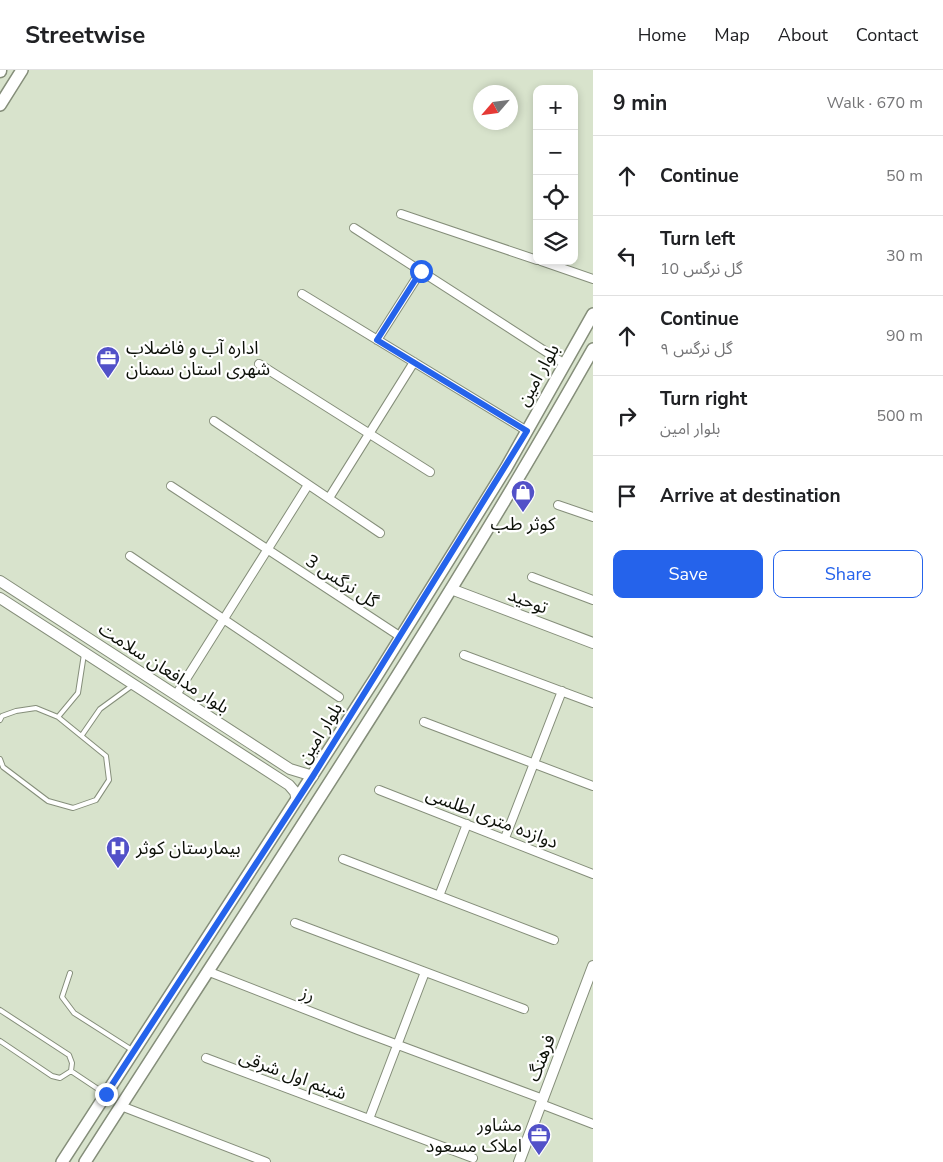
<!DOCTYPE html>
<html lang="en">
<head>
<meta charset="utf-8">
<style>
	:root { --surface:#fff; --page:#f6f6f6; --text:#202124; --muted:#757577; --line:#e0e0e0; --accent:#2563eb }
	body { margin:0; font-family:"Nunito Sans","Noto Sans Arabic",sans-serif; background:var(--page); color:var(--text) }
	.controls { position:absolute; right:15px; top:15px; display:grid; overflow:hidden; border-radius:10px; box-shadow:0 2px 8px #0003 }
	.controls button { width:45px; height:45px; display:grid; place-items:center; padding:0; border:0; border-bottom:1px solid var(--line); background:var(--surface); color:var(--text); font:25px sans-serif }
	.compass { position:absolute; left:473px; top:15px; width:45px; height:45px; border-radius:50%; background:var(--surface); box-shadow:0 2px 8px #0003; rotate:242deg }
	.stop { position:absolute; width:15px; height:15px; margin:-11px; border:4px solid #2563eb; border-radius:50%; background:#fff }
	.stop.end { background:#2563eb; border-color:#fff; box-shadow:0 1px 5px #0008 }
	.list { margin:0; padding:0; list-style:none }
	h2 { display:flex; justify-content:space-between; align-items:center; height:65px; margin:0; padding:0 20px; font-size:21px }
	h2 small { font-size:16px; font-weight:400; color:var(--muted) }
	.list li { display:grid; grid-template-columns:32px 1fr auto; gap:15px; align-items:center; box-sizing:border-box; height:80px; padding:0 20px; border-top:1px solid var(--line) }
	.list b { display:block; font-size:19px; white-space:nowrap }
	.list p { margin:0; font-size:16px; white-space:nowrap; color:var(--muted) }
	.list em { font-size:16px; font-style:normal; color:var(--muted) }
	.actions { display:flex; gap:10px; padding:15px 20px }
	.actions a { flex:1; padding:11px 0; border:1px solid var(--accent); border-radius:10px; text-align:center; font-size:18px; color:var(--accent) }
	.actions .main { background:var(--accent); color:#fff }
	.icon { flex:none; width:28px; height:28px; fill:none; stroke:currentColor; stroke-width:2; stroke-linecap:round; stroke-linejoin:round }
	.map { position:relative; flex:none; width:593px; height:1092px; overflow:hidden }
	header { display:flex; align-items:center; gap:30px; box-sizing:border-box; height:70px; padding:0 25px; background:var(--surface); border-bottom:1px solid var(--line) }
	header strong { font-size:24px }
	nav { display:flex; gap:28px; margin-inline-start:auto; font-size:18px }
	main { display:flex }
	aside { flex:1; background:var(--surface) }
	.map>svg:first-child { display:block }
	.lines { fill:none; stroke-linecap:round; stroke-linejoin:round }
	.service-casing { stroke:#858e7a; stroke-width:6 }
	.minor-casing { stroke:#858e7a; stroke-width:10 }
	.tertiary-casing { stroke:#858e7a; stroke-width:12 }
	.secondary-casing { stroke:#858e7a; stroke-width:14 }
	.primary-casing { stroke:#858e7a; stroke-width:15 }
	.service { stroke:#fff; stroke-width:4 }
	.minor { stroke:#fff; stroke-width:8 }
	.tertiary { stroke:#fff; stroke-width:10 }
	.secondary { stroke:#fff; stroke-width:11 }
	.primary { stroke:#fff; stroke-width:12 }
	.route { stroke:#2563eb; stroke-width:6 }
	.labels { text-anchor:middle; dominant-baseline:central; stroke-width:4.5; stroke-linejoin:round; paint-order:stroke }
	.poi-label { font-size:18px; fill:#0d1109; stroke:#fff; text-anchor:start }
	.street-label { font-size:18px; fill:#0d1109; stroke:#fff }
</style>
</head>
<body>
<header>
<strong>Streetwise</strong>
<nav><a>Home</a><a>Map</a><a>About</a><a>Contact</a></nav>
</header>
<main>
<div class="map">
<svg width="593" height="1092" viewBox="0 0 593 1092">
	<rect width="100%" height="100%" fill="#d8e3cc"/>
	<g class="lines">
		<!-- service casing -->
		<g class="service-casing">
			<path id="service" d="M58,647L78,623L84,584
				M0,650L2,646L16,641L36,638L58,647L106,686L109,710L96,730L73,738L48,731L3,697L0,689
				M82,665L100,639L133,615
				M70,903L62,927L74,943L132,980
				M0,940L69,985L72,993L71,1001L60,1008L52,1006L0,971
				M71,1001L104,1023"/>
		</g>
		<!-- minor casing -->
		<g class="minor-casing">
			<path id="minor" d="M401,144L537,190
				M354,158L565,294
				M541,191L593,209
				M302,224L527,361
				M377,270L421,201
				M259,294L430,402
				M214,351L380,463
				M171,416L401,567
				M329,428L414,292
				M558,435L593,447
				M130,486L339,627
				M532,507L593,530
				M464,585L593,633
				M176,625L308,415
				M424,652L593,716
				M379,720L593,804
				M505,768L562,621
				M343,789L554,870
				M439,826L467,754
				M295,853L524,939
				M207,901L358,960L543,1029
				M206,988L473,1088
				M541,1034L593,1054
				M121,1036L266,1092
				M369,1049L425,902"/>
		</g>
		<!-- tertiary casing -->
		<g class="tertiary-casing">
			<path id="tertiary" d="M0,511L290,699L313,706
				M451,519L593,573
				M0,528L289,715L295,722L297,730
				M519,1092L593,896"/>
		</g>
		<!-- secondary casing -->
		<g class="secondary-casing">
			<path id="secondary" d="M0,35L22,0
				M62,1092L376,607L506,398L593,244
				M85,1092C257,823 436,557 593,279"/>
		</g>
		<!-- primary casing -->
		<g class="primary-casing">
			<path id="primary" d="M0,1V0"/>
		</g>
		<!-- service -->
		<use href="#service" class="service"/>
		<!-- minor -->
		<use href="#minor" class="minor"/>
		<!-- tertiary -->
		<use href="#tertiary" class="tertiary"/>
		<!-- secondary -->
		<use href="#secondary" class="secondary"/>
		<!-- primary -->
		<use href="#primary" class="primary"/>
	</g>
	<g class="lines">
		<!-- route -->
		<path class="route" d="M106,1024L313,706L527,361L377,270L421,201"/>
	</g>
	<!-- icons -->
	<defs>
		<g id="office-pin" transform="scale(1.25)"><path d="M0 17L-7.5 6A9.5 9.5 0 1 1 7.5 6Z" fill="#5251c8" stroke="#fff"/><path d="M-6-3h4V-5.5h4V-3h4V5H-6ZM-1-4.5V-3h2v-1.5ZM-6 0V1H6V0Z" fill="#fff"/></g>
		<g id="shop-pin" transform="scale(1.25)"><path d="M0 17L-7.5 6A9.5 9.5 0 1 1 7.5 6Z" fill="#5251c8" stroke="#fff"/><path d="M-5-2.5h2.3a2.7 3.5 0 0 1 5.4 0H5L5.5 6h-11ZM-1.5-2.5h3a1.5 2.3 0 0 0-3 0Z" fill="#fff"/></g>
		<g id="hospital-pin" transform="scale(1.25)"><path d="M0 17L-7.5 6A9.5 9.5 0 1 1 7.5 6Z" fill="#5251c8" stroke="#fff"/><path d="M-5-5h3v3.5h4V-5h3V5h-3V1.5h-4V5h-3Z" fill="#fff"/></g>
	</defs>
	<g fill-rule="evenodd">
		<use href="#office-pin" x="108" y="288"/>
		<use href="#shop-pin" x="523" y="422"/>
		<use href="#hospital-pin" x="118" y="778"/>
		<use href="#office-pin" x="539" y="1065"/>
	</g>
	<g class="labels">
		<!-- poi labels -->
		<g class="poi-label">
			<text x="126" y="278">اداره آب و فاضلاب<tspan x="126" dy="21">شهری استان سمنان</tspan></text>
			<text x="523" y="454" text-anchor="middle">کوثر طب</text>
			<text x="136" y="778">بیمارستان کوثر</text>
			<text x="522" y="1055" text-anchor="end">مشاور<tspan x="522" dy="21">املاک مسعود</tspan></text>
		</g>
		<!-- street labels -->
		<g class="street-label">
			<text transform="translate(538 305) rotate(-61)">بلوار امین</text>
			<text transform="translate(342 511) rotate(33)">گل نرگس 3</text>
			<text transform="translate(528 531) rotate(21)">توحید</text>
			<text transform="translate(164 598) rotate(33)">بلوار مدافعان سلامت</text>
			<text transform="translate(320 663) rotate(-58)">بلوار امین</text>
			<text transform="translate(492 748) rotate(21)">دوازده متری اطلسی</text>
			<text transform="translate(308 924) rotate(22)">رز</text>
			<text transform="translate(541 988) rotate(-69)">فرهنگ</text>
			<text transform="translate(293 1005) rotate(20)">شبنم اول شرقی</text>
		</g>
	</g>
</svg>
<div class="controls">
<button>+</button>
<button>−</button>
<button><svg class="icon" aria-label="locate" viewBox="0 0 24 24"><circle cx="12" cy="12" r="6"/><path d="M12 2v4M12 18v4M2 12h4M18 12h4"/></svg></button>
<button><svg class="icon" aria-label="layers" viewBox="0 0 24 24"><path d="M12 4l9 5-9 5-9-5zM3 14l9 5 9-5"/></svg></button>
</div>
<svg class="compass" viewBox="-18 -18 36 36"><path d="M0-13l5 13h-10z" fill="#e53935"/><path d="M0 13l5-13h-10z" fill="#757577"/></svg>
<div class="stop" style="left:421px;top:201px"></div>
<div class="stop end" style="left:106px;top:1024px"></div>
</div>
<aside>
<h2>9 min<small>Walk · 670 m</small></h2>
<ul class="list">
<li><svg class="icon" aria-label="ahead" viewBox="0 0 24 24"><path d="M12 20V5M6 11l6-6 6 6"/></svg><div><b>Continue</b></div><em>50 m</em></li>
<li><svg class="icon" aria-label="left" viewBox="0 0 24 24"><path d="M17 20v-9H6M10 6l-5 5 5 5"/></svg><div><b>Turn left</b><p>گل نرگس 10</p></div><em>30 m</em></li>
<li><svg class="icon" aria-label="ahead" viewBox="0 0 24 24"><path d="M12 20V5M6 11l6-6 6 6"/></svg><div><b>Continue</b><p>گل نرگس ۹</p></div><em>90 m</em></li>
<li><svg class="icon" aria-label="right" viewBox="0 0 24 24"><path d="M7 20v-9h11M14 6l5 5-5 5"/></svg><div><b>Turn right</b><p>بلوار امین</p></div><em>500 m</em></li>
<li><svg class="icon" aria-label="arrive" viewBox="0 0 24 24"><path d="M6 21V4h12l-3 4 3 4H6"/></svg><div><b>Arrive at destination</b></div></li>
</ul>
<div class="actions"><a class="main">Save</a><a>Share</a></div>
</aside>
</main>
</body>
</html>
